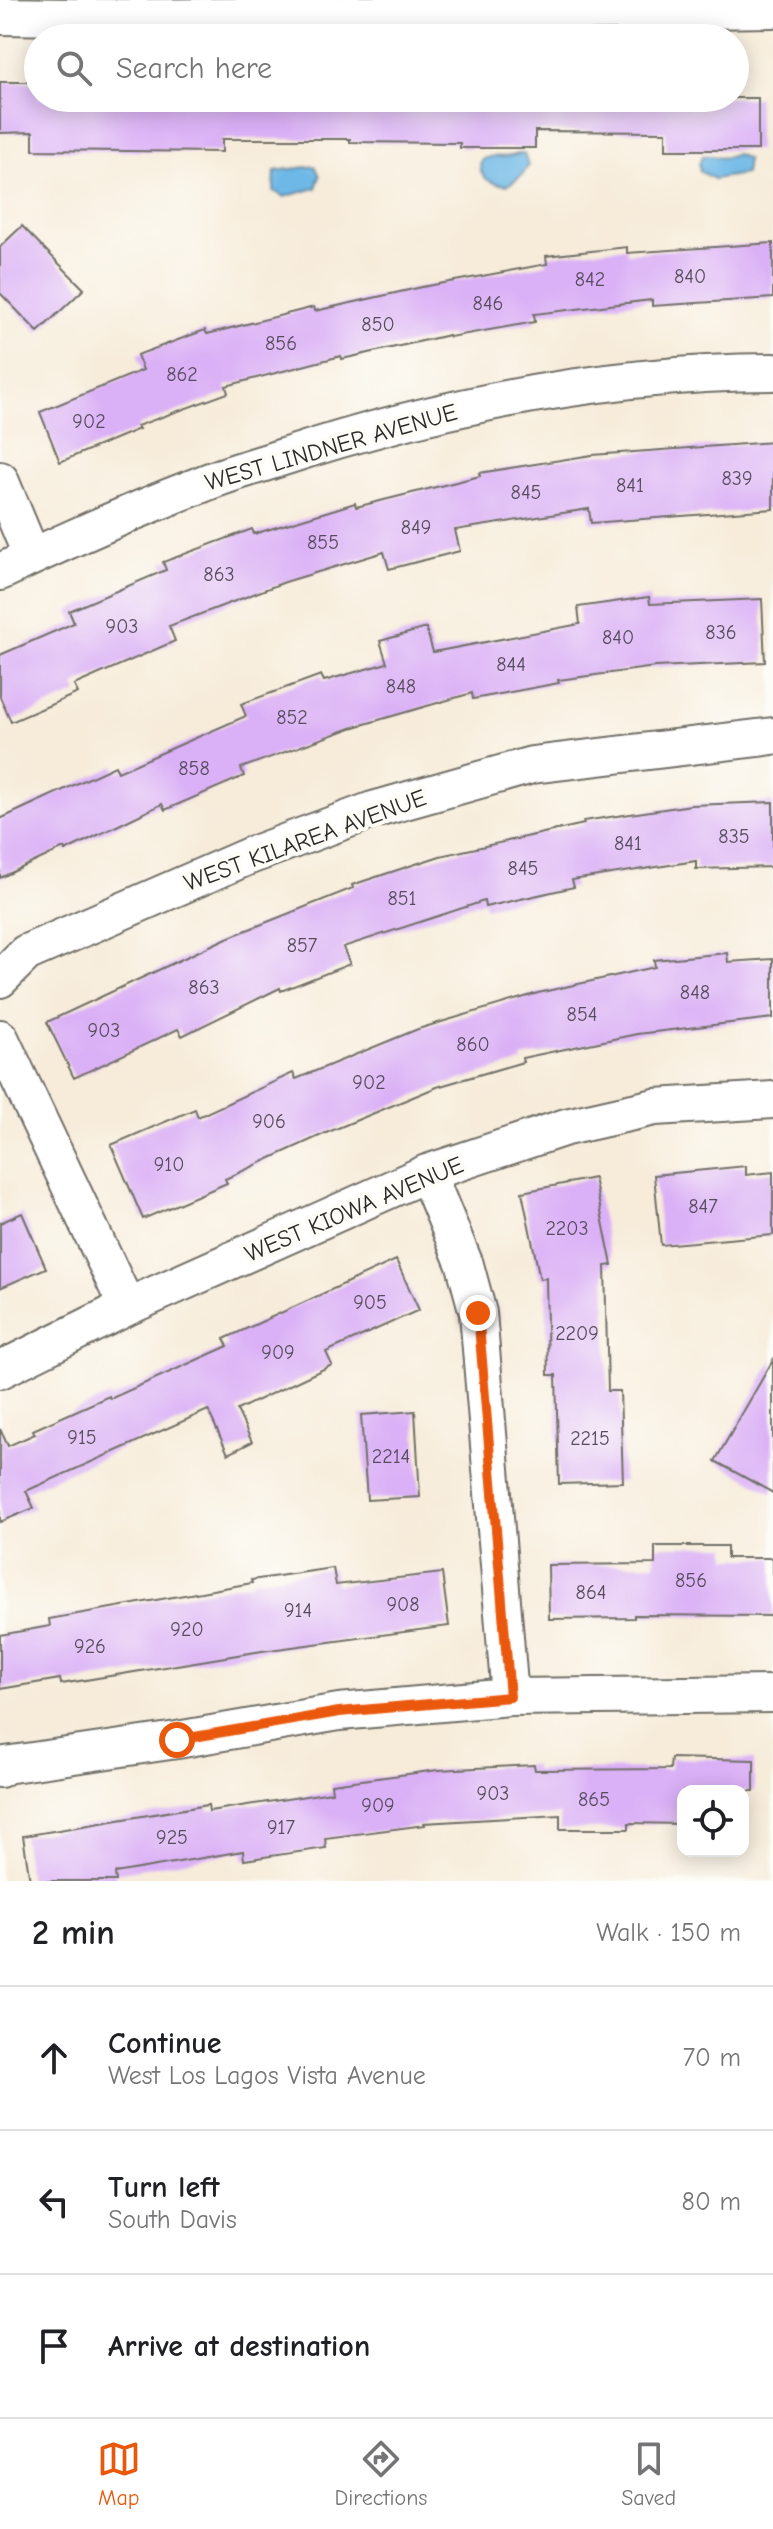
<!DOCTYPE html>
<html lang="en">
<head>
<meta charset="utf-8">
<style>
	:root { --surface:#fff; --page:#f2f2f2; --text:#202124; --muted:#757577; --line:#e0e0e0; --accent:#ea580c }
	body { margin:0; font-family:"Comic Neue",sans-serif; background:var(--page); color:var(--text) }
	.controls { position:absolute; right:24px; bottom:24px; display:grid; overflow:hidden; border-radius:16px; box-shadow:0 4px 20px #0003 }
	.controls button { width:72px; height:72px; display:grid; place-items:center; padding:0; border:0; border-bottom:2px solid var(--line); background:var(--surface); color:var(--text); font:40px sans-serif }
	.stop { position:absolute; width:24px; height:24px; margin:-18px; border:6px solid #ea580c; border-radius:50%; background:#fff }
	.stop.end { background:#ea580c; border-color:#fff; box-shadow:0 2px 8px #0008 }
	.list { margin:0; padding:0; list-style:none }
	h2 { display:flex; justify-content:space-between; align-items:center; height:104px; margin:0; padding:0 32px; font-size:34px }
	h2 small { font-size:26px; font-weight:400; color:var(--muted) }
	.list li { display:grid; grid-template-columns:52px 1fr auto; gap:24px; align-items:center; box-sizing:border-box; height:144px; padding:0 32px; border-top:2px solid var(--line) }
	.list b { display:block; font-size:30px; white-space:nowrap }
	.list p { margin:0; font-size:26px; white-space:nowrap; color:var(--muted) }
	.list em { font-size:26px; font-style:normal; color:var(--muted) }
	.icon { flex:none; width:44px; height:44px; fill:none; stroke:currentColor; stroke-width:2; stroke-linecap:round; stroke-linejoin:round }
	.map { position:relative; flex:none; width:773px; height:1881px; overflow:hidden }
	.search { position:absolute; background:var(--surface); box-shadow:0 4px 20px #0003; left:24px; right:24px; top:24px; height:88px; display:flex; align-items:center; gap:20px; box-sizing:border-box; padding:0 28px; border-radius:44px; color:var(--muted); font-size:30px }
	.sheet { height:536px; background:var(--surface) }
	nav { display:flex; justify-content:space-around; align-items:center; box-sizing:border-box; height:112px; border-top:2px solid var(--line); background:var(--surface); font-size:22px; color:var(--muted) }
	nav a { display:grid; justify-items:center; gap:4px }
	nav .on { color:var(--accent) }
	.map>svg:first-child { display:block }
	.water { fill:#6db8e6; stroke:#4c7288; stroke-width:2 }
	.building { fill:#dab0f6 }
	.lines { fill:none; stroke-linecap:round; stroke-linejoin:round }
	.minor-casing { stroke:#726f68; stroke-width:40 }
	.minor { stroke:#fff; stroke-width:36 }
	.route { stroke:#ea580c; stroke-width:10 }
	.labels { text-anchor:middle; dominant-baseline:central; stroke-width:8; stroke-linejoin:round; paint-order:stroke }
	.number-label { font-size:20px; fill:#574c5e }
	.street-label { font-size:24px; fill:#2b2b2b; stroke:#fdfcf7 }
</style>
</head>
<body>
<div class="map">
<svg width="773" height="1881" viewBox="0 0 773 1881">
	<rect width="100%" height="100%" fill="#fdfcf7"/>
	<filter id="ink" filterUnits="userSpaceOnUse"><feTurbulence type="fractalNoise" baseFrequency=".0125" numOctaves="2"/><feDisplacementMap in="SourceGraphic" scale="16" xChannelSelector="R" yChannelSelector="G"/><feConvolveMatrix kernelMatrix="1 2 1 2 8 2 1 2 1" color-interpolation-filters="sRGB"/></filter>
	<filter id="wash" filterUnits="userSpaceOnUse"><feTurbulence type="fractalNoise" baseFrequency=".006" numOctaves="4" result="noise"/><feDisplacementMap in="SourceGraphic" scale="32" xChannelSelector="R" yChannelSelector="G"/><feGaussianBlur stdDeviation="1.8" result="paint"/><feColorMatrix in="noise" values="0 0 0 0 0 0 0 0 0 0 0 0 0 0 0 0 0 1.4 0 .05"/><feComposite in="paint" operator="in"/></filter>
	<g filter="url(#wash)">
		<rect width="100%" height="100%" fill="#f7ecda"/>
		<!-- water -->
		<path class="water" d="M518,154H524L528,166L522,175L508,185C492,184 477,179 481,160C493,153 505,160 518,154Z
			M736,154L747,159L745,174L714,179L700,171L699,165L702,156C717,154 717,162 736,154Z
			M315,166L320,176L316,188L284,197L274,191L275,171Z"/>
		<g id="blocks">
			<!-- building -->
			<path class="building" d="M0,82H38V98H758V150H666V132L535,131V148H460V143L350,142V139H222V152L33,150V132L0,133Z
				M22,226L84,289L38,332L0,293V247Z
				M773,243V298L652,306V300L534,314L535,322L450,337L449,335L342,359L341,356L226,386L228,393L137,426L139,429L60,462L40,412L143,370L137,355L205,330L207,334L314,307L315,311L422,287L547,264L546,256L627,247V253Z
				M773,442V509L591,523L589,509L455,530L460,551L389,569L384,552L285,582L169,626L175,641L74,685L78,693L11,722L0,697V655L74,623L69,611L166,570L163,562L252,529L254,534L355,503L356,507L480,476L479,473L592,455Z
				M649,597L650,604L762,599L765,662L655,667L558,680L559,683L473,699L472,693L351,728L241,768L244,776L165,810L162,804L65,851L64,848L0,878V819L115,766L118,772L246,716L241,704L321,675L324,681L387,663L380,641L426,628L433,652L580,624L578,607Z
				M773,802V867L696,869V861L572,880L574,887L485,907L484,901L343,947L350,964L281,991L280,988L182,1036L178,1029L74,1078L47,1022L227,938L353,888L352,885L440,856L584,824L583,821L691,805Z
				M727,953L728,962L773,959V1018L637,1034L522,1058L523,1062L437,1087L326,1133L225,1179L227,1183L143,1219L111,1145L195,1109L198,1117L293,1073L296,1079L418,1029L538,993L655,967L654,960Z
				M746,1166V1175L773,1172V1235L661,1245L654,1175Z
				M594,1178L612,1265L605,1266L608,1391H620L623,1482L559,1484L556,1375H548L546,1278L540,1279L522,1192Z
				M22,1213L46,1268L0,1288V1223Z
				M396,1260L419,1310L326,1352L332,1365L237,1410L252,1442L228,1454L208,1410L26,1491L34,1508L0,1522V1429L8,1446L35,1434L33,1430L109,1396L110,1399L228,1346L224,1339Z
				M773,1360V1493L715,1461Z
				M415,1411L420,1497L367,1500L361,1415Z
				M655,1546H727V1558H773V1616L634,1615V1618L549,1619L548,1565L655,1564Z
				M333,1568L336,1585L442,1573L449,1626L262,1651L61,1684L60,1679L0,1689V1635L50,1626L49,1619L252,1583L251,1580Z
				M671,1758L754,1760V1791H683V1824L629,1823V1829H560V1815L424,1823L425,1825L325,1838L326,1848L244,1860L243,1851L115,1873L116,1881H30L23,1836L208,1805L209,1811L332,1792L331,1784L438,1770L534,1765L535,1770L670,1769Z"/>
		</g>
	</g>
	<g filter="url(#ink)">
		<use href="#blocks" fill-opacity="0" stroke="#726f68" stroke-width="2"/>
		<g class="lines">
			<!-- minor casing -->
			<g class="minor-casing">
				<path id="minor" d="M0,16L141,18L773,9
					M0,480L32,557
					M0,572C65,541 132,511 200,485C226,474 253,467 280,458C438,406 606,373 773,372
					M0,979L26,953L249,856L373,810L532,765L773,736
					M0,1038L127,1307
					M427,1173L465,1265L478,1313L510,1697
					M0,1370L127,1307L427,1173L566,1127L655,1107L773,1100
					M0,1769L5,1765L177,1740L339,1712L510,1697L773,1694"/>
			</g>
			<!-- minor -->
			<use href="#minor" class="minor"/>
		</g>
	</g>
	<g class="lines" filter="url(#ink)">
		<!-- route -->
		<path class="route" d="M177,1740L339,1712L510,1697L478,1313"/>
	</g>
	<g class="labels">
		<!-- number labels -->
		<g class="number-label">
			<text x="690" y="276">840</text>
			<text x="590" y="279">842</text>
			<text x="488" y="303">846</text>
			<text x="378" y="324">850</text>
			<text x="281" y="343">856</text>
			<text x="182" y="374">862</text>
			<text x="89" y="421">902</text>
			<text x="737" y="478">839</text>
			<text x="630" y="485">841</text>
			<text x="526" y="492">845</text>
			<text x="416" y="527">849</text>
			<text x="323" y="542">855</text>
			<text x="219" y="574">863</text>
			<text x="122" y="626">903</text>
			<text x="721" y="632">836</text>
			<text x="618" y="637">840</text>
			<text x="511" y="664">844</text>
			<text x="401" y="686">848</text>
			<text x="292" y="717">852</text>
			<text x="194" y="768">858</text>
			<text x="734" y="836">835</text>
			<text x="628" y="843">841</text>
			<text x="523" y="868">845</text>
			<text x="402" y="898">851</text>
			<text x="302" y="945">857</text>
			<text x="204" y="987">863</text>
			<text x="695" y="992">848</text>
			<text x="582" y="1014">854</text>
			<text x="104" y="1030">903</text>
			<text x="473" y="1044">860</text>
			<text x="369" y="1082">902</text>
			<text x="269" y="1121">906</text>
			<text x="169" y="1164">910</text>
			<text x="703" y="1206">847</text>
			<text x="567" y="1228">2203</text>
			<text x="370" y="1302">905</text>
			<text x="577" y="1333">2209</text>
			<text x="278" y="1352">909</text>
			<text x="82" y="1437">915</text>
			<text x="590" y="1438">2215</text>
			<text x="391" y="1456">2214</text>
			<text x="691" y="1580">856</text>
			<text x="591" y="1592">864</text>
			<text x="403" y="1604">908</text>
			<text x="298" y="1610">914</text>
			<text x="187" y="1629">920</text>
			<text x="90" y="1646">926</text>
			<text x="493" y="1793">903</text>
			<text x="594" y="1799">865</text>
			<text x="378" y="1805">909</text>
			<text x="281" y="1827">917</text>
			<text x="172" y="1837">925</text>
		</g>
		<!-- street labels -->
		<g class="street-label">
			<text transform="translate(331 447) rotate(-16)">WEST LINDNER AVENUE</text>
			<text transform="translate(305 840) rotate(-20)">WEST KILAREA AVENUE</text>
			<text transform="translate(354 1209) rotate(-23)">WEST KIOWA AVENUE</text>
		</g>
	</g>
</svg>
<div class="controls">
<button><svg class="icon" aria-label="locate" viewBox="0 0 24 24"><circle cx="12" cy="12" r="6"/><path d="M12 2v4M12 18v4M2 12h4M18 12h4"/></svg></button>
</div>
<div class="stop" style="left:177px;top:1740px"></div>
<div class="stop end" style="left:478px;top:1313px"></div>
<div class="search"><svg class="icon" aria-label="search" viewBox="0 0 24 24"><circle cx="10" cy="10" r="6"/><path d="M15 15l6 6"/></svg>Search here</div>
</div>
<section class="sheet">
<h2>2 min<small>Walk · 150 m</small></h2>
<ul class="list">
<li><svg class="icon" aria-label="ahead" viewBox="0 0 24 24"><path d="M12 20V5M6 11l6-6 6 6"/></svg><div><b>Continue</b><p>West Los Lagos Vista Avenue</p></div><em>70 m</em></li>
<li><svg class="icon" aria-label="left" viewBox="0 0 24 24"><path d="M17 20v-9H6M10 6l-5 5 5 5"/></svg><div><b>Turn left</b><p>South Davis</p></div><em>80 m</em></li>
<li><svg class="icon" aria-label="arrive" viewBox="0 0 24 24"><path d="M6 21V4h12l-3 4 3 4H6"/></svg><div><b>Arrive at destination</b></div></li>
</ul>
</section>
<nav>
<a class="on"><svg class="icon" aria-label="map" viewBox="0 0 24 24"><path d="M3 6l6-2 6 2 6-2v14l-6 2-6-2-6 2zM9 4v14M15 6v14"/></svg>Map</a>
<a><svg class="icon" aria-label="directions" viewBox="0 0 24 24"><path d="M12 3l9 9-9 9-9-9zM9 14v-3h6M13 9l2 2-2 2"/></svg>Directions</a>
<a><svg class="icon" aria-label="saved" viewBox="0 0 24 24"><path d="M7 4h10v16l-5-4-5 4z"/></svg>Saved</a>
</nav>
</body>
</html>
